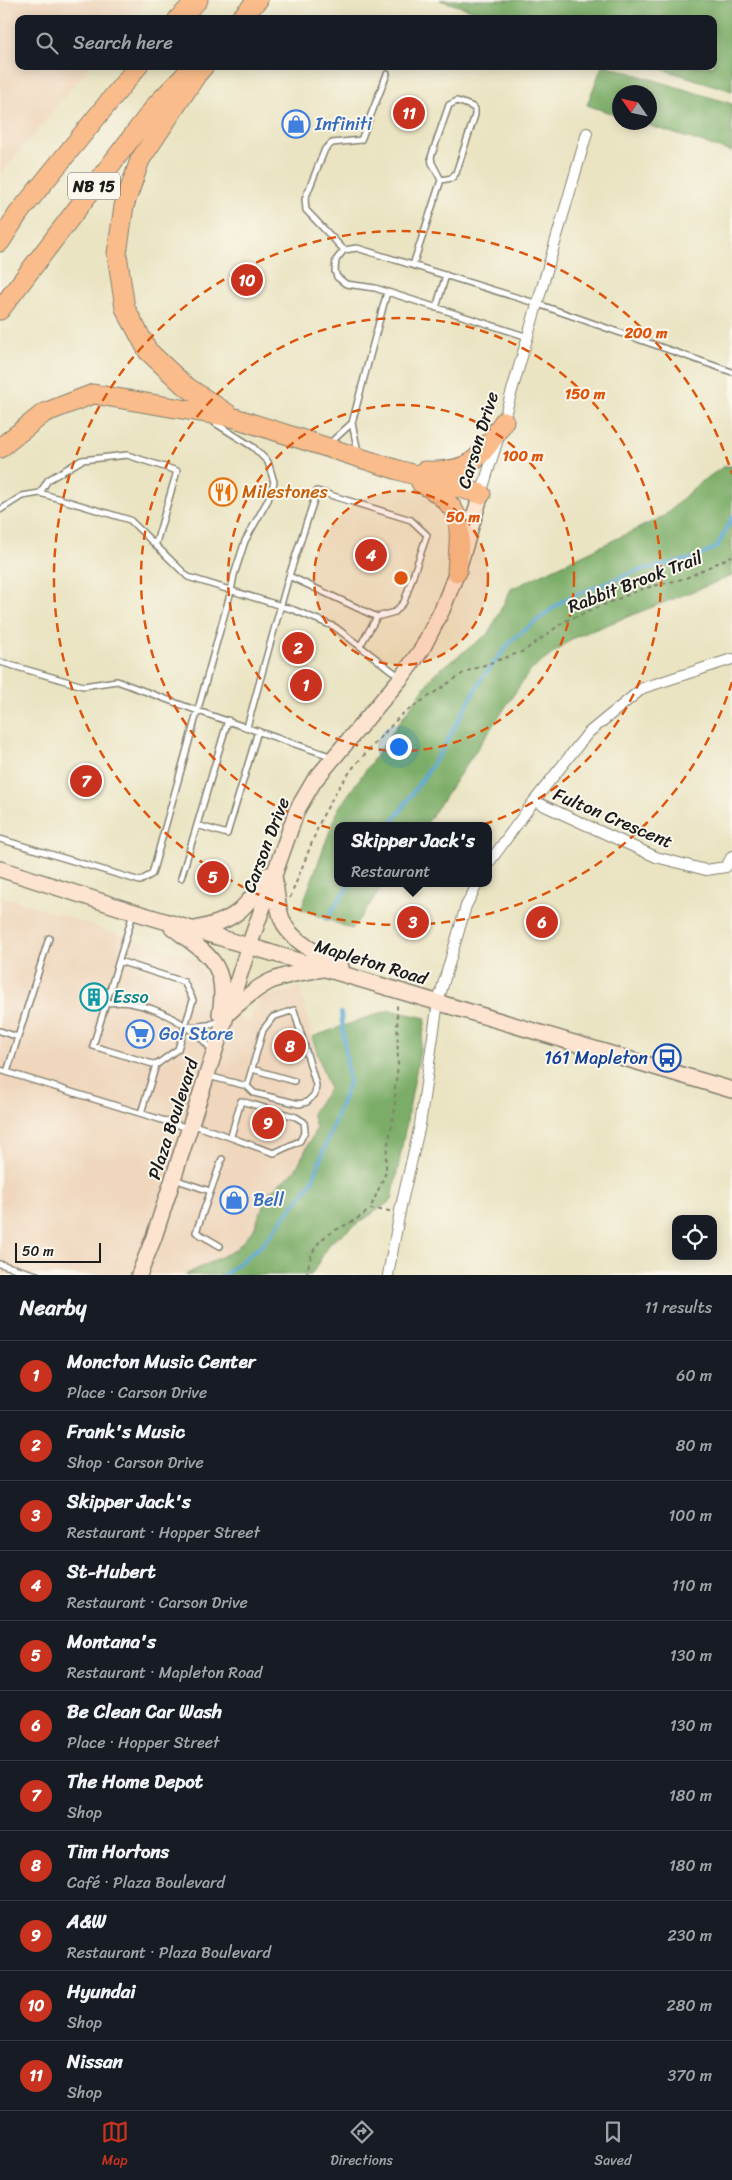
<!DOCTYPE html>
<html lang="en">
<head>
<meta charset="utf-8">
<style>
	:root { --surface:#171b24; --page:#242831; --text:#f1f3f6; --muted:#9ea1a6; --line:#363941; --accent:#c8321e }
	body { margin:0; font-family:Sriracha,sans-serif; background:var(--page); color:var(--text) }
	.controls { position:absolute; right:15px; bottom:15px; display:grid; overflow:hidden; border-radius:10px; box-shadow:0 2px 12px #0003 }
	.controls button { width:45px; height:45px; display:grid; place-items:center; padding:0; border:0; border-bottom:1px solid var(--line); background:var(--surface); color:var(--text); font:25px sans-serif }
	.compass { position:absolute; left:612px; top:85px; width:45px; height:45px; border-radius:50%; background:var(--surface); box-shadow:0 2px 12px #0003; rotate:304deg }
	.scale { position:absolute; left:15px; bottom:12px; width:86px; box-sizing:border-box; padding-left:5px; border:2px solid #1c1c1c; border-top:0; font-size:14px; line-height:18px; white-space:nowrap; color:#1c1c1c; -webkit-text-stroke:4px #fbf7ec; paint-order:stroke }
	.you { position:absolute; left:398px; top:746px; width:18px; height:18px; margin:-12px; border:4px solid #fff; border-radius:50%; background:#1a73e8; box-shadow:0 0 0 8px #1a73e833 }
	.badge { display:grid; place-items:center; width:32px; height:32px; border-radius:50%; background:var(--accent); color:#fff; font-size:16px; font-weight:700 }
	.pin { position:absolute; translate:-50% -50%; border:2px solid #fff; box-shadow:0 1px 5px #0006 }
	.popup { position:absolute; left:334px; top:822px; width:158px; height:65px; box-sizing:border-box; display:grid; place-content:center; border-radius:10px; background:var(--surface); filter:drop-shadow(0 1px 4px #0005); font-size:16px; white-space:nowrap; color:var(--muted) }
	.popup b { font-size:19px; color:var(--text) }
	.popup::after { content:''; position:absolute; left:50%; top:100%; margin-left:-10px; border:10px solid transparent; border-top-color:var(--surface) }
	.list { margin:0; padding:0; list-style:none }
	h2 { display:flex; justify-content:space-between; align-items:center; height:65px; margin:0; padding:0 20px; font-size:21px }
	h2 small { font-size:16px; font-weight:400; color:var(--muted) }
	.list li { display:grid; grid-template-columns:32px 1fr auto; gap:15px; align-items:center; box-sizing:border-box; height:70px; padding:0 20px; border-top:1px solid var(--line) }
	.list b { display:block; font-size:19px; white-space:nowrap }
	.list p { margin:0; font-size:16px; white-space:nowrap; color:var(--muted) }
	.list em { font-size:16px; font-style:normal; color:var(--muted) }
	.icon { flex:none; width:28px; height:28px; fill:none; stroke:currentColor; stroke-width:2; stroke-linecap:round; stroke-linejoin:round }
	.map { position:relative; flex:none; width:732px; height:1275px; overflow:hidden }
	.search { position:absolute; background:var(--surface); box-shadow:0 2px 12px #0003; left:15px; right:15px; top:15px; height:55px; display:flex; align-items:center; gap:12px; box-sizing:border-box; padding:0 18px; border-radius:10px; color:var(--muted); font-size:19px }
	.sheet { height:835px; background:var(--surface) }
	nav { display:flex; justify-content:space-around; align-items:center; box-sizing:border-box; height:70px; border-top:1px solid var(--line); background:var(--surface); font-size:14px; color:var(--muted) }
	nav a { display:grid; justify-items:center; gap:2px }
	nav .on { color:var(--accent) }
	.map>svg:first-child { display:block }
	.built { fill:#efd6bc }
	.forest { fill:#7bad68; stroke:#4c6442 }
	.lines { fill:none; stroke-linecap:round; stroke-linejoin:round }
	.stream { stroke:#56a4cf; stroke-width:4 }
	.lane-casing { stroke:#838070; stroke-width:8 }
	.street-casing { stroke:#838070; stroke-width:12 }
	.secondary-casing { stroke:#838070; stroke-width:18 }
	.highway-casing { stroke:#838070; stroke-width:21 }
	.path { stroke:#838070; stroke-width:2; stroke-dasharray:4 4; stroke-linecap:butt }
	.lane { stroke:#fff; stroke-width:5 }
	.street { stroke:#fff; stroke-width:10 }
	.secondary { stroke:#fde4d0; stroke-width:15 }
	.highway { stroke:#f9bc8a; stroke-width:19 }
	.ring { fill:none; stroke:#de560d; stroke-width:2.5; stroke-dasharray:9 6 }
	.labels { text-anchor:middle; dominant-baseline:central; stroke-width:4; stroke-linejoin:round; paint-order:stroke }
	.shield { fill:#fbf7ec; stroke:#5f5e5a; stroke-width:1 }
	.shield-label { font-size:16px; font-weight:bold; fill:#1c1c1c }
	.shop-label { font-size:18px; fill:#366cbe; stroke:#fbf7ec; text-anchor:start }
	.street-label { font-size:18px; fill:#1c1c1c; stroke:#fbf7ec }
	.food-label { font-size:18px; fill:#c56008; stroke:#fbf7ec; text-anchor:start }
	.culture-label { font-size:18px; fill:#0d838f; stroke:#fbf7ec; text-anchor:start }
	.transit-label { font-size:18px; fill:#164399; stroke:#fbf7ec; text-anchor:end }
	.centre { fill:#de560d; stroke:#fbf7ec; stroke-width:2.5 }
	.ring-label { font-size:15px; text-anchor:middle; font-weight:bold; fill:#de560d; stroke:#fbf7ec; stroke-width:4; stroke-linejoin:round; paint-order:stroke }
</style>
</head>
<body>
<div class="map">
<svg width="732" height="1275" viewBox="0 0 732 1275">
	<rect width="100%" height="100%" fill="#fbf7ec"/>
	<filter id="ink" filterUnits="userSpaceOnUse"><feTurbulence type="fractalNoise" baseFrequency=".02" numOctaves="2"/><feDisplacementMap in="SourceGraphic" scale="10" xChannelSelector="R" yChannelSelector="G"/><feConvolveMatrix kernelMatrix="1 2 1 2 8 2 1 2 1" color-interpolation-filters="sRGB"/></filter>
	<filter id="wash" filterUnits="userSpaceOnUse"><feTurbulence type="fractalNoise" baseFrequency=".0096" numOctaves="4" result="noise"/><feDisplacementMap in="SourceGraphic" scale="20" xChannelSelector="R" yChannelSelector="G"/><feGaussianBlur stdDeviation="1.12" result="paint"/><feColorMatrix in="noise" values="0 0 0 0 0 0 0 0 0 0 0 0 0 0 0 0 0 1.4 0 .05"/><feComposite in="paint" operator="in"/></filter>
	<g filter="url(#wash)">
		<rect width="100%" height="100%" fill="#eae4c3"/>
		<!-- built -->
		<path class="built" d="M0,0H145L130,19H19V66H90L0,175Z
			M0,895L195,959L213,993L209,1010L249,1022L260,998L300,987L312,1037L329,1089L312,1112L316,1129L295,1171L268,1192L254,1229L235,1250L185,1275H0Z"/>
		<!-- forest -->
		<path class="forest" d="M440,0H732V91L652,66H713V19H500Z
			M602,66H609L732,104V152L641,123L650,122V92H620L619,116L587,105Z
			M725,466H732V576L573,638L529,672L425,826H338V883H385L352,929L301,909L338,809L434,674L489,633L511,589L664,516L699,483Z
			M389,1010L426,1018L392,1200L331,1242L311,1275H185L235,1250L254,1229L268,1193L295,1171L316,1129L312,1113L329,1089L312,1037Z"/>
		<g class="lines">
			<!-- stream -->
			<path class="stream" d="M390,826L442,750L482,678L513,639L565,599L636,571L696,558L717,547L732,517
				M326,919L351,883
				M224,1275L263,1244L312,1182L349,1083L341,1013"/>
		</g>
	</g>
	<g filter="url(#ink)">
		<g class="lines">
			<!-- lane casing -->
			<g class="lane-casing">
				<path id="lane" d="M344,250L306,210L305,199L325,149L332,143L361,140L387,74
					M413,265L441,180L452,178L456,173L475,115V109L471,106L457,101L449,105L431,157L432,163L441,180
					M436,308L446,275
					M528,337L375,288L346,284L337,277L335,271L336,260L344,250L357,248L538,304L732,372
					M330,443L352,423
					M358,452L352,423L387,292
					M40,493L48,480L82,460L127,455L177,471L156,543
					M0,510L22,496L40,493L130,520L188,577L294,610L335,627L400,677
					M360,646L377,617L395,612L404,602L427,535L411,520L317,491L289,576L377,617
					M0,662L83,686L117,681L198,711L333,757
					M228,720L197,825L227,834L258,731
					M247,727L289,576
					M0,839L140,881L152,874L231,591L234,575L245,541L268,500L274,482L268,462L253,447L215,423
					M181,878L197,825
					M133,914L93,1046L156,1065L141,1113
					M119,961L184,982L193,1000L178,1049L156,1065
					M106,1003C114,1003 123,1001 130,1003C159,1008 193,1026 211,1049
					M185,1027L208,1025L219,1021
					M0,1031L18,1037L7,1072
					M18,1037L49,938
					M252,1069L294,1081
					M0,1070L188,1128
					M208,1076L247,1086L254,1093L299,1104L307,1102L315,1094L316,1085L294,1010L273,1017L263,1030L247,1086
					M193,1125C221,1133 247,1144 274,1153L300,1141L305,1131L304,1122L296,1117L241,1101L231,1136
					M174,1179L210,1191
					M220,1246L196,1232L222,1159
					M0,1264L37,1275"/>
			</g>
			<!-- street casing -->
			<g class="street-casing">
				<path id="street" d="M502,425L587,133
					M481,494L498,439
					M534,801L656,857L706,870L726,867L732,856
					M488,864L534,801L588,733L643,688L732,659
					M388,1275L401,1206L420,1125L438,1002L466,906L478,883"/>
			</g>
			<!-- secondary casing -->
			<g class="secondary-casing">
				<path id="secondary" d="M0,869L134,912L732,1090
					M274,876C277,892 277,915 287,929C300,946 323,956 341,967
					M172,927C208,955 229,963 220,1014
					M195,929C236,921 245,909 267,875
					M227,1014C264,980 273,976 323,969
					M139,1275L154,1237L249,946L297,810L314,781L401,678L422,649L442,610L457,572L481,494"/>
			</g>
			<!-- highway casing -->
			<g class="highway-casing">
				<path id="highway" d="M178,19L198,0
					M240,19L258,0
					M204,66L197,74L140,160L124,206L117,254L125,308L148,351L184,385L228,414
					M0,242L18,214L138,66
					M0,310L157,104L188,72
					M0,448L44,413L93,394L235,418L398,470L481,494
					M424,471C473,473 479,459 504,421
					M421,483C467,508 460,526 457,572"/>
			</g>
			<!-- path -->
			<path class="path" d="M290,898L322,817L339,787L355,765L401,715L465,672L524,651L565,621L642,589L686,578L732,556
				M390,1211L370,1209L386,1172V1154L395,1109V1088L398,1067L397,1004
				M307,1275C313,1226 341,1235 370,1209"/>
			<!-- lane -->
			<use href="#lane" class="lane"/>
			<!-- street -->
			<use href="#street" class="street"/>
			<!-- secondary -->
			<use href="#secondary" class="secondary"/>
			<!-- highway -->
			<use href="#highway" class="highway"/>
		</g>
	</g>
	<!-- distance rings -->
	<circle cx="401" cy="578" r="87" fill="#de560d" fill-opacity=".12"/>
	<g class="ring">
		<circle cx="401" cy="578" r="87"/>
		<circle cx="401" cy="578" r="173"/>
		<circle cx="401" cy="578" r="260"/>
		<path d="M732 682A347 347 0 1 1 732 474"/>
	</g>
	<!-- icons -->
	<defs>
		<g id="shop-ring" transform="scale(1.4375)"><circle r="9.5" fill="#fbf7ec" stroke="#3f7fe0" stroke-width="1.5"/><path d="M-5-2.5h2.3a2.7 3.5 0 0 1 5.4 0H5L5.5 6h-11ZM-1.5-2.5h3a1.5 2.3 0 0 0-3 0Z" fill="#3f7fe0"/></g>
		<g id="restaurant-ring" transform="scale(1.4375)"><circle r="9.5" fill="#fbf7ec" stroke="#e8710a" stroke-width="1.5"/><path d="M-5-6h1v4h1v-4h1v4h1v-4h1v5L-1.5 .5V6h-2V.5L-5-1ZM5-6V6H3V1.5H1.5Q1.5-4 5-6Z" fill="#e8710a"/></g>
		<g id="building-ring" transform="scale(1.4375)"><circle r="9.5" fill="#fbf7ec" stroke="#0f9aa8" stroke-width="1.5"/><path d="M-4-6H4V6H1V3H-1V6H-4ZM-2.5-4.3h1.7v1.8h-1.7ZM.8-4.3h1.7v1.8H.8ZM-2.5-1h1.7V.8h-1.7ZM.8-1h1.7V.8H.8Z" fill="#0f9aa8"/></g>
		<g id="supermarket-ring" transform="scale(1.4375)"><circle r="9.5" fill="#fbf7ec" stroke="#3f7fe0" stroke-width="1.5"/><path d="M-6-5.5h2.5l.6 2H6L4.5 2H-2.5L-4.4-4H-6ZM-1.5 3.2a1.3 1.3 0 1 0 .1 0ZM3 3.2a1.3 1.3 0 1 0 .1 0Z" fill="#3f7fe0"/></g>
		<g id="bus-ring" transform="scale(1.4375)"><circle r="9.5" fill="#fbf7ec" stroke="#1a4fb4" stroke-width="1.5"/><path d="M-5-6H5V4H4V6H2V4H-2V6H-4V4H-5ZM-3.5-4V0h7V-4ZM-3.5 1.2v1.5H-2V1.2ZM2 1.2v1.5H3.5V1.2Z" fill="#1a4fb4"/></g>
	</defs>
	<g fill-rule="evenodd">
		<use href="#shop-ring" x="296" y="124"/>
		<use href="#restaurant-ring" x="223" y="492"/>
		<use href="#building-ring" x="94" y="997"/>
		<use href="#supermarket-ring" x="140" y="1034"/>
		<use href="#bus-ring" x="667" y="1058"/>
		<use href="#shop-ring" x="234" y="1200"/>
	</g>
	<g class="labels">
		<!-- shield labels -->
		<rect class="shield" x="68" y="172.5" width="52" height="27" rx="4"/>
		<g class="shield-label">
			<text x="94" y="186">NB 15</text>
		</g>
		<!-- shop labels -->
		<g class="shop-label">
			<text x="315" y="124">Infiniti</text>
			<text x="159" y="1034">Go! Store</text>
			<text x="253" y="1200">Bell</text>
		</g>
		<!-- street labels -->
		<g class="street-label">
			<text transform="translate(478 440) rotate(-73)">Carson Drive</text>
			<text transform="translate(635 582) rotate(-21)">Rabbit Brook Trail</text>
			<text transform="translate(613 818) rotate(23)">Fulton Crescent</text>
			<text transform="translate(266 845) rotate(-69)">Carson Drive</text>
			<text transform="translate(371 962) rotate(17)">Mapleton Road</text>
			<text transform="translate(173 1119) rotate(-72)">Plaza Boulevard</text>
		</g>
		<!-- food labels -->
		<g class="food-label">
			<text x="242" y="492">Milestones</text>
		</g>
		<!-- culture labels -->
		<g class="culture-label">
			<text x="113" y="997">Esso</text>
		</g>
		<!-- transit labels -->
		<g class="transit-label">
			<text x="648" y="1058">161 Mapleton</text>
		</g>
	</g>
	<circle cx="401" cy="578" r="8" class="centre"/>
	<g class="ring-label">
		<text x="646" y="338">200 m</text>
		<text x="585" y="399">150 m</text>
		<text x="523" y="461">100 m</text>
		<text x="463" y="522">50 m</text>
	</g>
</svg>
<div class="controls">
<button><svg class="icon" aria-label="locate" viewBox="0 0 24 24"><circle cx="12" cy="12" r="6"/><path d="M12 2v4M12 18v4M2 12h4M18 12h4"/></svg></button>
</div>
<svg class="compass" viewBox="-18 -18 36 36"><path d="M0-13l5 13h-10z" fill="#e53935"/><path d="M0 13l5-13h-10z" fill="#9ea1a6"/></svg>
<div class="scale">50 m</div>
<div class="you"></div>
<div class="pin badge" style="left:306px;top:685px">1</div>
<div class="pin badge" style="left:298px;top:648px">2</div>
<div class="pin badge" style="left:413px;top:922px">3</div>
<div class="popup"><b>Skipper Jack's</b>Restaurant</div>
<div class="pin badge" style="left:371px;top:555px">4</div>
<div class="pin badge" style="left:213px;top:877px">5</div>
<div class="pin badge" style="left:542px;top:922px">6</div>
<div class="pin badge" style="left:86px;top:781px">7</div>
<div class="pin badge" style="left:290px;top:1046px">8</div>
<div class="pin badge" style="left:268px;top:1123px">9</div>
<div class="pin badge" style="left:247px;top:280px">10</div>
<div class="pin badge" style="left:409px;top:113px">11</div>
<div class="search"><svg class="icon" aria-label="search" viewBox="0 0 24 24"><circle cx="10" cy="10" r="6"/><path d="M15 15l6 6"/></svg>Search here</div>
</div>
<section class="sheet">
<h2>Nearby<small>11 results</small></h2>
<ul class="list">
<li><span class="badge">1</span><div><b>Moncton Music Center</b><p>Place · Carson Drive</p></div><em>60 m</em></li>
<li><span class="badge">2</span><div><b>Frank's Music</b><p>Shop · Carson Drive</p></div><em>80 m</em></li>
<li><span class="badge">3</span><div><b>Skipper Jack's</b><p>Restaurant · Hopper Street</p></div><em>100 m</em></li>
<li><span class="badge">4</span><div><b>St-Hubert</b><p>Restaurant · Carson Drive</p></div><em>110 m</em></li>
<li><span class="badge">5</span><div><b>Montana's</b><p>Restaurant · Mapleton Road</p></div><em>130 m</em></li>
<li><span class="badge">6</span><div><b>Be Clean Car Wash</b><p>Place · Hopper Street</p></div><em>130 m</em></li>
<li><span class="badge">7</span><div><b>The Home Depot</b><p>Shop</p></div><em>180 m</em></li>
<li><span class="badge">8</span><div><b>Tim Hortons</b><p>Café · Plaza Boulevard</p></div><em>180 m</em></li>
<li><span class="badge">9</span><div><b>A&amp;W</b><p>Restaurant · Plaza Boulevard</p></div><em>230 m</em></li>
<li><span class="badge">10</span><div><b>Hyundai</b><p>Shop</p></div><em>280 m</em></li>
<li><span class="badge">11</span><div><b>Nissan</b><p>Shop</p></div><em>370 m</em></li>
</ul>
</section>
<nav>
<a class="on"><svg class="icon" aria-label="map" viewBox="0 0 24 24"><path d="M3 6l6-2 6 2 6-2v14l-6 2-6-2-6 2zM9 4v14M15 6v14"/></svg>Map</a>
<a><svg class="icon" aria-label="directions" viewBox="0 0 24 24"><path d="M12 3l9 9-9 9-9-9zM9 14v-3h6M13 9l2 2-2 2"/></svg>Directions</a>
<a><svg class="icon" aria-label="saved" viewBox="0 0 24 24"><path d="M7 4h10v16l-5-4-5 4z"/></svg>Saved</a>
</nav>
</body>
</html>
